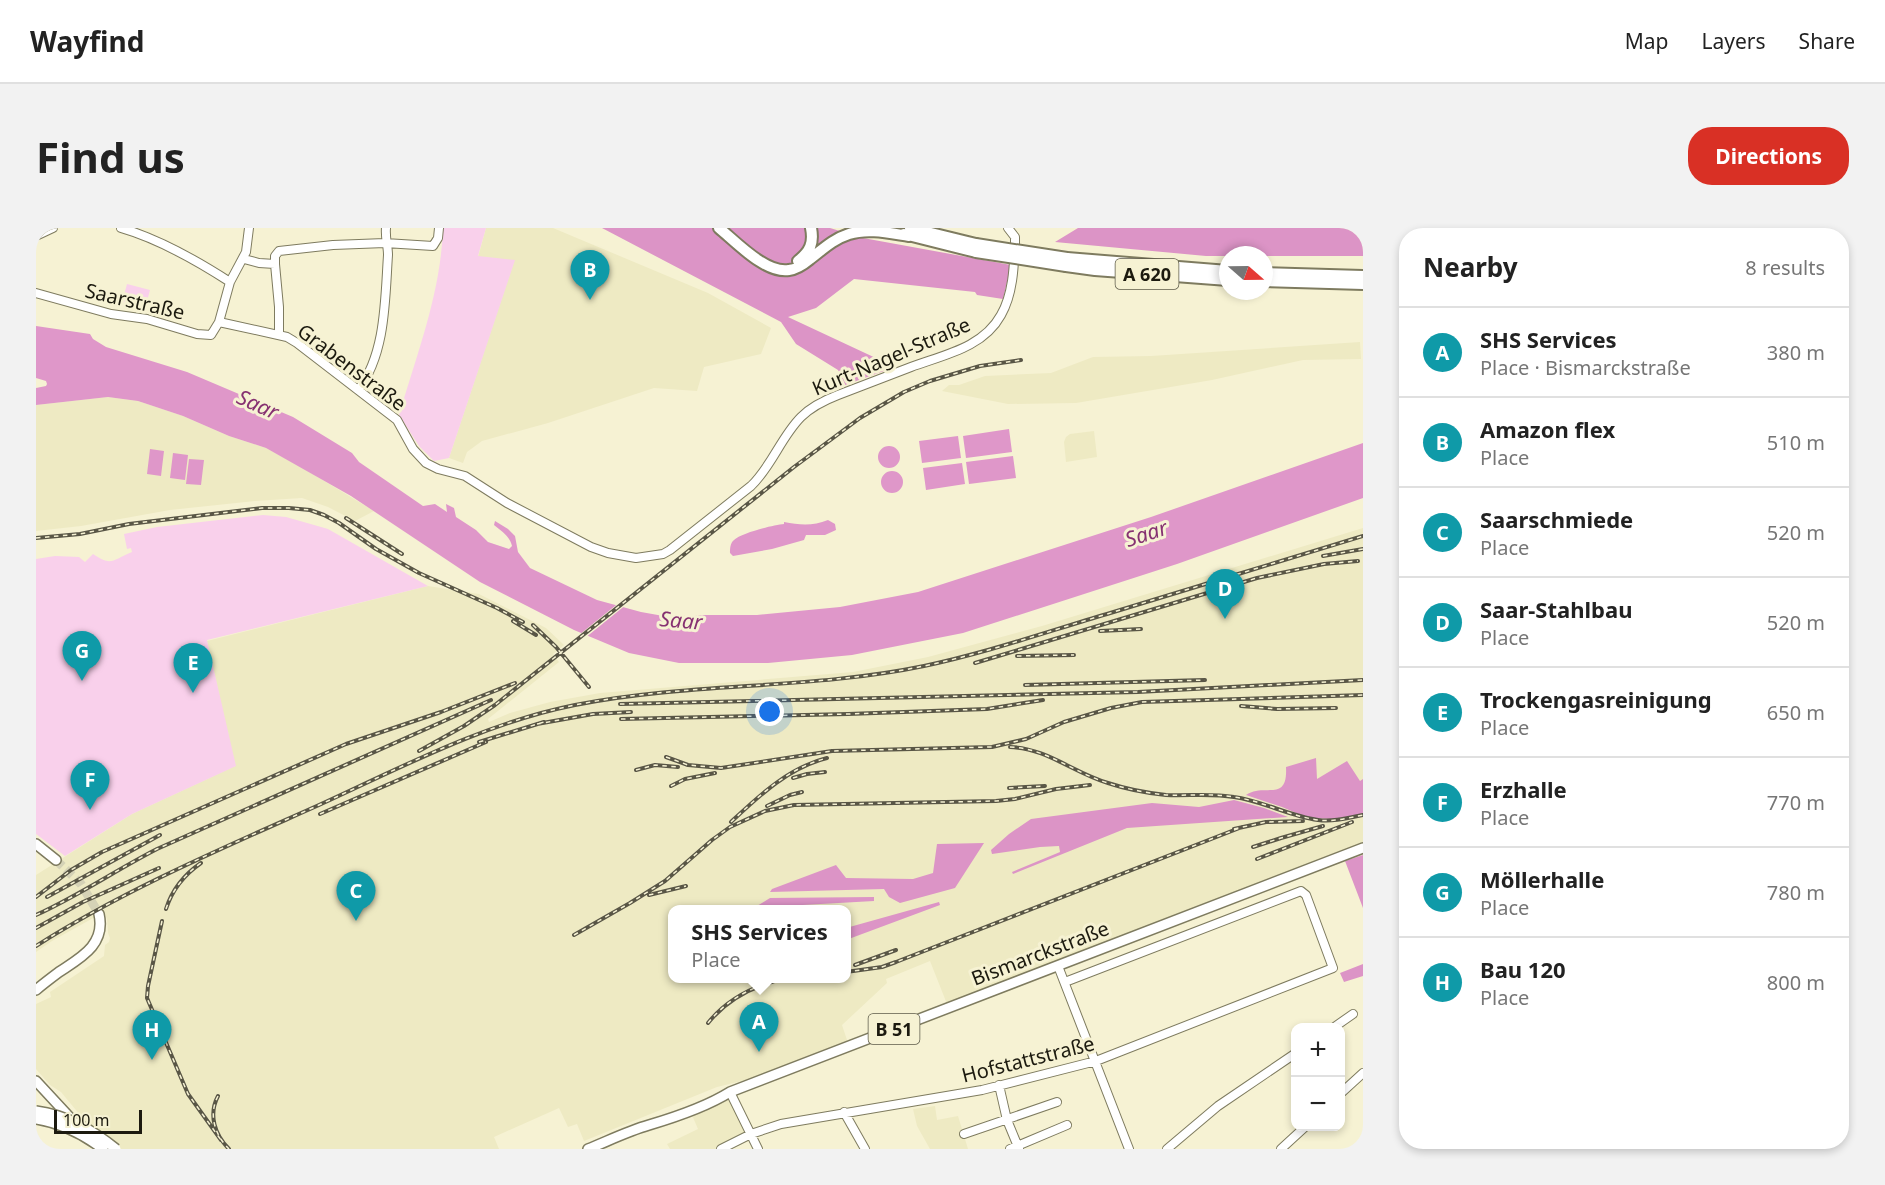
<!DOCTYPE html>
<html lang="en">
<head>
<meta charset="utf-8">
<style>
	:root { --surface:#fff; --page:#f2f2f2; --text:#222; --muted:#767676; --line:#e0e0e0; --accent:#d93025 }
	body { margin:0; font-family:"Noto Sans",sans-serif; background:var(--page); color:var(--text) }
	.controls { position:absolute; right:18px; bottom:18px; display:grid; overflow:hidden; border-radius:12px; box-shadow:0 3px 9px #0003 }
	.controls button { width:54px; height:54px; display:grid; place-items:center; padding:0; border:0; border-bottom:2px solid var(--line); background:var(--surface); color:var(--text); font:30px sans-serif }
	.compass { position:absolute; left:1183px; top:18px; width:54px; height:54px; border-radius:50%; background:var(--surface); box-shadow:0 3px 9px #0003; rotate:110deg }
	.scale { position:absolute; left:18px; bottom:15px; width:88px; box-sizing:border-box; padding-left:6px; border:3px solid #1c1a0f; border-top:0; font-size:16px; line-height:21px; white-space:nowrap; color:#1c1a0f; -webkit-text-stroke:4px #f6f2d3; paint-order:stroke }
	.you { position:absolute; left:734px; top:484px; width:21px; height:21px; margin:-15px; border:4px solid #fff; border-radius:50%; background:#1a73e8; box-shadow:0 0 0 9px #1a73e833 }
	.badge { display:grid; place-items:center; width:39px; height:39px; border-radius:50%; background:var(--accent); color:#fff; font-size:20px; font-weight:700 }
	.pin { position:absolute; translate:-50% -50px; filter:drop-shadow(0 2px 3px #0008) }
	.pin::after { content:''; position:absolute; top:32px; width:21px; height:18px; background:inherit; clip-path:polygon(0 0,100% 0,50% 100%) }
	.popup { position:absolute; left:632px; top:677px; width:183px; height:78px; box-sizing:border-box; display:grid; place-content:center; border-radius:12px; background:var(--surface); filter:drop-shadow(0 2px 4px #0005); font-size:20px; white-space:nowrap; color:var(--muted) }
	.popup b { font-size:22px; color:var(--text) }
	.popup::after { content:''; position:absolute; left:50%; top:100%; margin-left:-12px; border:12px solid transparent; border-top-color:var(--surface) }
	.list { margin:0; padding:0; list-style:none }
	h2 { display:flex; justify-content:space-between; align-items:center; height:78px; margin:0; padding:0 24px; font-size:26px }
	h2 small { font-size:20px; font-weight:400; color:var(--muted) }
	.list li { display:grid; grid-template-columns:39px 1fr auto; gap:18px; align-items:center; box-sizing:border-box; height:90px; padding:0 24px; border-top:2px solid var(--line) }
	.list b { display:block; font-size:22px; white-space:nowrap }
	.list p { margin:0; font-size:20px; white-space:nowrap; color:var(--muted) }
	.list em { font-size:20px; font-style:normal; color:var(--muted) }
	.map { position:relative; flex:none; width:1327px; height:921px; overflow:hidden; border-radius:24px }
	header { display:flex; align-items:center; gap:36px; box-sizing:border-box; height:84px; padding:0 30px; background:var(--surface); border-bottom:2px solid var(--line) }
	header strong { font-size:28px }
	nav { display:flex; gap:33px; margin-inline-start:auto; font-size:21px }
	.intro { display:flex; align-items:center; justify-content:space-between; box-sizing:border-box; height:144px; padding:0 36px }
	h1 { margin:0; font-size:42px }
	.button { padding:15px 27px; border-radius:24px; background:var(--accent); color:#fff; font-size:21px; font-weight:700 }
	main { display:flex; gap:36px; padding:0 36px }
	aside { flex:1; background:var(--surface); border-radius:24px; box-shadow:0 3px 9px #0003 }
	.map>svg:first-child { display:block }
	.built { fill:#eeeac3; fill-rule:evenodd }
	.green { fill:#f9d0eb }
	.forest { fill:#dc94c6 }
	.water { fill:#df97c9 }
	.pier { fill:#f6f2d3 }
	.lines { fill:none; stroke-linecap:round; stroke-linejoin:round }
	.major-tunnel { stroke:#d5d2b6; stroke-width:9; stroke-dasharray:9 4.5; stroke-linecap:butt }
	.minor-casing { stroke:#7e7b5f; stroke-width:10 }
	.major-casing { stroke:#7e7b5f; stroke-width:12 }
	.highway-casing { stroke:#7e7b5f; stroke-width:14 }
	.minor { stroke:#fff; stroke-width:8 }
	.major { stroke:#fff; stroke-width:9 }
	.highway { stroke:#fff; stroke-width:10 }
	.rail-casing { stroke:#595646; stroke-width:4 }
	.rail { stroke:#f6f2d3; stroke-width:1.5; stroke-dasharray:4.5; stroke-linecap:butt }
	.major-bridge-casing { stroke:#7e7b5f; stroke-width:12; stroke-linecap:butt }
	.highway-bridge-casing { stroke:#7e7b5f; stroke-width:14; stroke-linecap:butt }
	.major-bridge { stroke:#fff; stroke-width:9 }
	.highway-bridge { stroke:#fff; stroke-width:10 }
	.labels { text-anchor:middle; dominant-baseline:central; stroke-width:6; stroke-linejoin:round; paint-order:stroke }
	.shield { fill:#f6f2d3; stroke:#5d5b4a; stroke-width:1.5 }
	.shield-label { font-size:18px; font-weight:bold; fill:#1c1a0f }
	.street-label { font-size:20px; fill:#1c1a0f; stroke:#f6f2d3 }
	.water-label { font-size:21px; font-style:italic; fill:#863171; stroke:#f6f2d3 }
</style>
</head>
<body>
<header>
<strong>Wayfind</strong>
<nav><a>Map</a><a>Layers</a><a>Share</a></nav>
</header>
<div class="intro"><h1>Find us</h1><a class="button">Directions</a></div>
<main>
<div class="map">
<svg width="1327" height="921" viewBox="0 0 1327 921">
	<rect width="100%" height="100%" fill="#f6f2d3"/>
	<!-- built -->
	<path class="built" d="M450,0H517L672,65L735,100L725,126L668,139L661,163L618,160L512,195L446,213L431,224L427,235L413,230L478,33L442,29Z
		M1324,114L1325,131L1267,132L1176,152L1040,175L972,176L906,163L913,157H923L949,148L1015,145L1057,129L1115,128Z
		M72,169L102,173L147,188L193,208L230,220L265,239L338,283L319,293L292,279L266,270L219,273L134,282L45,298L0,303V177Z
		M1058,203L1061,229L1030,234L1028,214L1030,209L1034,206Z
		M1327,300V616L911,776L894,733L850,751L851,755L806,797L812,815L722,849L681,859L548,913L541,896L532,899L523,880L458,909L463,921H84L73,910L49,893L25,864L14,857L0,841V776L15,769L14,764L68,728L69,717L73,714L74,710L72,705L71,691L68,684L16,713L0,724V647L96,586L199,538L171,413L392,358L443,366L510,400L528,417L517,426L523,434L452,491L453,494L474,485L514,474L564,465L817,444L892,429L1006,398ZM636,682H810V750H636Z
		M695,871L711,908L682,921H634L631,916L662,901L656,887Z
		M899,878L901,892L922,888L932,921H894L881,898L877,881Z"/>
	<!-- green -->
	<path class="green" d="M407,0H450L442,28L479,32L413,230L398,233L383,218L363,187C381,126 405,64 407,0Z
		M91,56L114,62L108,84L85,78Z
		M227,287L250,289L292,301L392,358L171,412L200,538L96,586L29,628L0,606V331L19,328L43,329L49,334L57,326C76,339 76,332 96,324L95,320L91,321L88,306L121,299Z"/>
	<!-- forest -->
	<path class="forest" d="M566,0H794L827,10L975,37L967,71L941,67L939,64L818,51L780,80L752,89L859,139L809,157L802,142L760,116L745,94Z
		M1042,0H1327V28H1170L1019,14Z
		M1280,530L1281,551L1311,533L1324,553L1327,551V586L1297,591L1272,590L1246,579L1210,567C1228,554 1252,576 1250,539Z
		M1198,572L1228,580L1252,589L1091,600L977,646L976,644L1024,624L1023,618L1004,619L956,626L955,622L973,606L995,591L1116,575L1163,579Z
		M948,615L919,660L864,675L853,669L848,661L734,664L736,661L800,637L810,650L877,651L897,645L901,616Z
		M1327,627V680L1309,633Z
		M838,669V673L749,678V681H716L734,670Z
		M903,674L904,677L810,712V700Z
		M1327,736V748L1308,754L1304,745Z"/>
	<!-- water -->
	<path class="water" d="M0,98L54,106L57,111L70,119L151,144L257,189L316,225L323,234L387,278L399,276L411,284L410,276L418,280L420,289L440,302L452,314L473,321L476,318C474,308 465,303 458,297L459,293L472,301L479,308L482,324L494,340L561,372L605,384L633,389L649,387H721L804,379L882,364L1115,289L1327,215V270L1141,336L927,405L816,427L732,435H643L593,425L538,402L444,354L315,268L230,220L193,208L147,188L102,173L72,169L0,177V160L10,158L11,156L10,153L0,150Z
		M973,201L976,224L930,230L927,208Z
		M922,208L925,230L886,235L883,213Z
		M842 229a11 11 0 1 1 22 0a11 11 0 1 1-22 0Z
		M114,221L128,223L125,248L111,246Z
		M137,225L152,227L149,252L134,250Z
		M977,228L980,250L933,256L930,234Z
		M153,231L168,232L165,257L150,256Z
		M926,235L929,256L890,262L887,240Z
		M845 254a11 11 0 1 1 22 0a11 11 0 1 1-22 0Z
		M792,292L799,296L800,302L789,307H770L768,312L736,321L697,328L694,325C694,321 694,315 698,312C705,305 737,297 748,296V294C764,297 777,298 792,292Z"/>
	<!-- pier -->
	<path class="pier" d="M584,374L591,376L549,410L543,407Z"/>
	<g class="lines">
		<!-- major-tunnel -->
		<path class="major-tunnel" d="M20,632L45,656L63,686"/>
		<!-- minor casing -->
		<g class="minor-casing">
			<path id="minor" d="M85,0C123,11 160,32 194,54
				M0,8L17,0
				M208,31L223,35L239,36V28L243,23L297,17L349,15L397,18L402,10L403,0
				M239,36L243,79V107
				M0,65L75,86L111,91L161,106L175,107L183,94L194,54L210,24L213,0
				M183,94L251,109L261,115L361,192L377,221L390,235L402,241L429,248L471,275L555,319L572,325L600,330L627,326L634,322L715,258C736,238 745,209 765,189C776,178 789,172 802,167C826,158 851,148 875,139C907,127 947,120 965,87C977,66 978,39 979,15V9L972,0
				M322,162C350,126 349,71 352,27C352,18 349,10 350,0
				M1022,738L1093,921
				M1297,800L1317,786
				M963,857L971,892L983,921
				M694,864L722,921
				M1304,866L1327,845
				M808,884L829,921
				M928,906L1021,874
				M685,921L715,906L745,896L946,862L1060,833L1297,740L1270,667L1265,663L1029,754
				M974,921L1031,897
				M1131,921L1182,878L1260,825
				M1245,921L1270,898"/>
		</g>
		<!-- major casing -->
		<g class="major-casing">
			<path id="major" d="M0,616L20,632
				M0,762C7,756 15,750 23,744C44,730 70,717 63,686
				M0,853L38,894
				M0,918L4,921
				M552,921C572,913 592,903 613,897C640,889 670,879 694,864L1327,620"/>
		</g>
		<!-- highway casing -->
		<g class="highway-casing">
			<path id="highway" d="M683,0C700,14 730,46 753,42C761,41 768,36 774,31C786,22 797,11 813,6C832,0 853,5 873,8
				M874,0L940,16
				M868,6L940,24
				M1031,30L1192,43
				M762,33C774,24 778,15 775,0
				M1030,38L1059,42L1192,52
				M1228,45L1327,48
				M1228,53L1327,56"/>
		</g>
		<!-- minor -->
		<use href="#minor" class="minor"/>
		<!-- major -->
		<use href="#major" class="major"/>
		<!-- highway -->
		<use href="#highway" class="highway"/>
		<!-- rail casing -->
		<g class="rail-casing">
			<path id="rail" d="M310,290L366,326
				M0,310L44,306L93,296L226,280H253L274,282L288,287L303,295L340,321L383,345L461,380L487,394
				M1287,328L1327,321
				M477,393L500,407
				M497,397L520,419L553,459
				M1064,403L1105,401
				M981,428L1038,427
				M939,435L1221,350L1288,336L1322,333
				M989,457L1169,452
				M584,476L1102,464L1327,452
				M1205,478L1241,481L1300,480
				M585,491L812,486L951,481L1007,472
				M501,496L557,486L595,484
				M443,514L508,494
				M974,519C1010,520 1038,545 1072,555C1090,561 1111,565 1130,567C1153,568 1175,565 1198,569C1227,573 1253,588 1282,592C1297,594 1312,590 1327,587
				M383,523L428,498L459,477L758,239L824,190L868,164L894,153L944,138L985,132
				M630,529L652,537L685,540L796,523L956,519L990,511L1028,494L1075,480L1106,474L1327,467
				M600,542L619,537L642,539
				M757,550L771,546L789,544
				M635,558L649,551L679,545
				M973,560L1009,558
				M731,578L754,567L766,564
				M284,586L450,514
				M695,594C724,567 752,540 791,530
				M1198,601L1230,594L1267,593
				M1217,619L1245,610L1287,598
				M1221,631L1316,594
				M613,667L650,658
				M0,669L35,642L66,624L310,516L405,484L479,455
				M11,669L124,607
				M130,681C136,662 149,646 165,635
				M0,687C42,668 80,642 121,621L455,472
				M126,693L112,758L111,770L152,866L185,912
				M0,700L47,674L123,640
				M538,707L594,675L629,653L676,612L694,599L729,583L758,577L960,573L979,571L1020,561L1054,557
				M0,718C90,661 187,620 283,577C366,539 449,495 539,477C654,454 773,462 888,438C950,425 1010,404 1071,386C1156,360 1242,334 1327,308
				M819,737L860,722
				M810,744L846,739L860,734L1206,599
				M672,795C692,770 719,757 750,750
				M182,868C172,887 179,907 193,921"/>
		</g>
		<!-- rail -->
		<use href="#rail" class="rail"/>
		<!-- major-bridge casing -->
		<g class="major-bridge-casing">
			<path id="major-bridge" d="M0,883C31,887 56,902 80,921
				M0,891C25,895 47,906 67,921"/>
		</g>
		<!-- highway-bridge casing -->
		<g class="highway-bridge-casing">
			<path id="highway-bridge" d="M940,16L1031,30
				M940,24L1030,38"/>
		</g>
		<!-- major-bridge -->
		<use href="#major-bridge" class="major-bridge"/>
		<!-- highway-bridge -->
		<use href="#highway-bridge" class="highway-bridge"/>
	</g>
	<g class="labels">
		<!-- shield labels -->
		<g class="shield">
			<rect x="1079.5" y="31" width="63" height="30" rx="4.5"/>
			<rect x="832.5" y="786" width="51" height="30" rx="4.5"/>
		</g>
		<g class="shield-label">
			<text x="1111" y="46">A 620</text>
			<text x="858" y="801">B 51</text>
		</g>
		<!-- street labels -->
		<g class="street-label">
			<text transform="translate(99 73) rotate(13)">Saarstraße</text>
			<text transform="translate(855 128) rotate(-23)">Kurt-Nagel-Straße</text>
			<text transform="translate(316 139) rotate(37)">Grabenstraße</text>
			<text transform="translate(1004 725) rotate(-21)">Bismarckstraße</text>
			<text transform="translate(992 831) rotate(-14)">Hofstattstraße</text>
		</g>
		<!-- water labels -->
		<g class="water-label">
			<text transform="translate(222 176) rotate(24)">Saar</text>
			<text transform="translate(1110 305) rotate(-18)">Saar</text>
			<text transform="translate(645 392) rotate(5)">Saar</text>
		</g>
	</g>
</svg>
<div class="controls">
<button>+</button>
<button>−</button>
</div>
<svg class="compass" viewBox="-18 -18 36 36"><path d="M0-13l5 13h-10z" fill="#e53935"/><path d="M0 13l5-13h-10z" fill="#767676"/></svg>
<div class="scale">100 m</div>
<div class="you"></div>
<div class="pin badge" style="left:723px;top:824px;background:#0f9aa8">A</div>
<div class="popup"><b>SHS Services</b>Place</div>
<div class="pin badge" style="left:554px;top:72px;background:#0f9aa8">B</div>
<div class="pin badge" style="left:320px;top:693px;background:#0f9aa8">C</div>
<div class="pin badge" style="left:1189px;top:391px;background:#0f9aa8">D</div>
<div class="pin badge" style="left:157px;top:465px;background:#0f9aa8">E</div>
<div class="pin badge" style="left:54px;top:582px;background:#0f9aa8">F</div>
<div class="pin badge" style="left:46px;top:453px;background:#0f9aa8">G</div>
<div class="pin badge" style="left:116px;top:832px;background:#0f9aa8">H</div>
</div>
<aside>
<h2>Nearby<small>8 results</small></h2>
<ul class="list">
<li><span class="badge" style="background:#0f9aa8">A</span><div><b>SHS Services</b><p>Place · Bismarckstraße</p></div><em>380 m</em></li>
<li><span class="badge" style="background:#0f9aa8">B</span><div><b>Amazon flex</b><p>Place</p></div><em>510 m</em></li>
<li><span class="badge" style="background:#0f9aa8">C</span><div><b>Saarschmiede</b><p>Place</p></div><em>520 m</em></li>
<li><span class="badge" style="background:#0f9aa8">D</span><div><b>Saar-Stahlbau</b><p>Place</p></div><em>520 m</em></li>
<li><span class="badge" style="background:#0f9aa8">E</span><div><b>Trockengasreinigung</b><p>Place</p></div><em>650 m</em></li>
<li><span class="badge" style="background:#0f9aa8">F</span><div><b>Erzhalle</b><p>Place</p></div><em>770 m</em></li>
<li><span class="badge" style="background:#0f9aa8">G</span><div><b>Möllerhalle</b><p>Place</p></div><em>780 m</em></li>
<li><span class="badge" style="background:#0f9aa8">H</span><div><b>Bau 120</b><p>Place</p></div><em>800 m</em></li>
</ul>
</aside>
</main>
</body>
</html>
